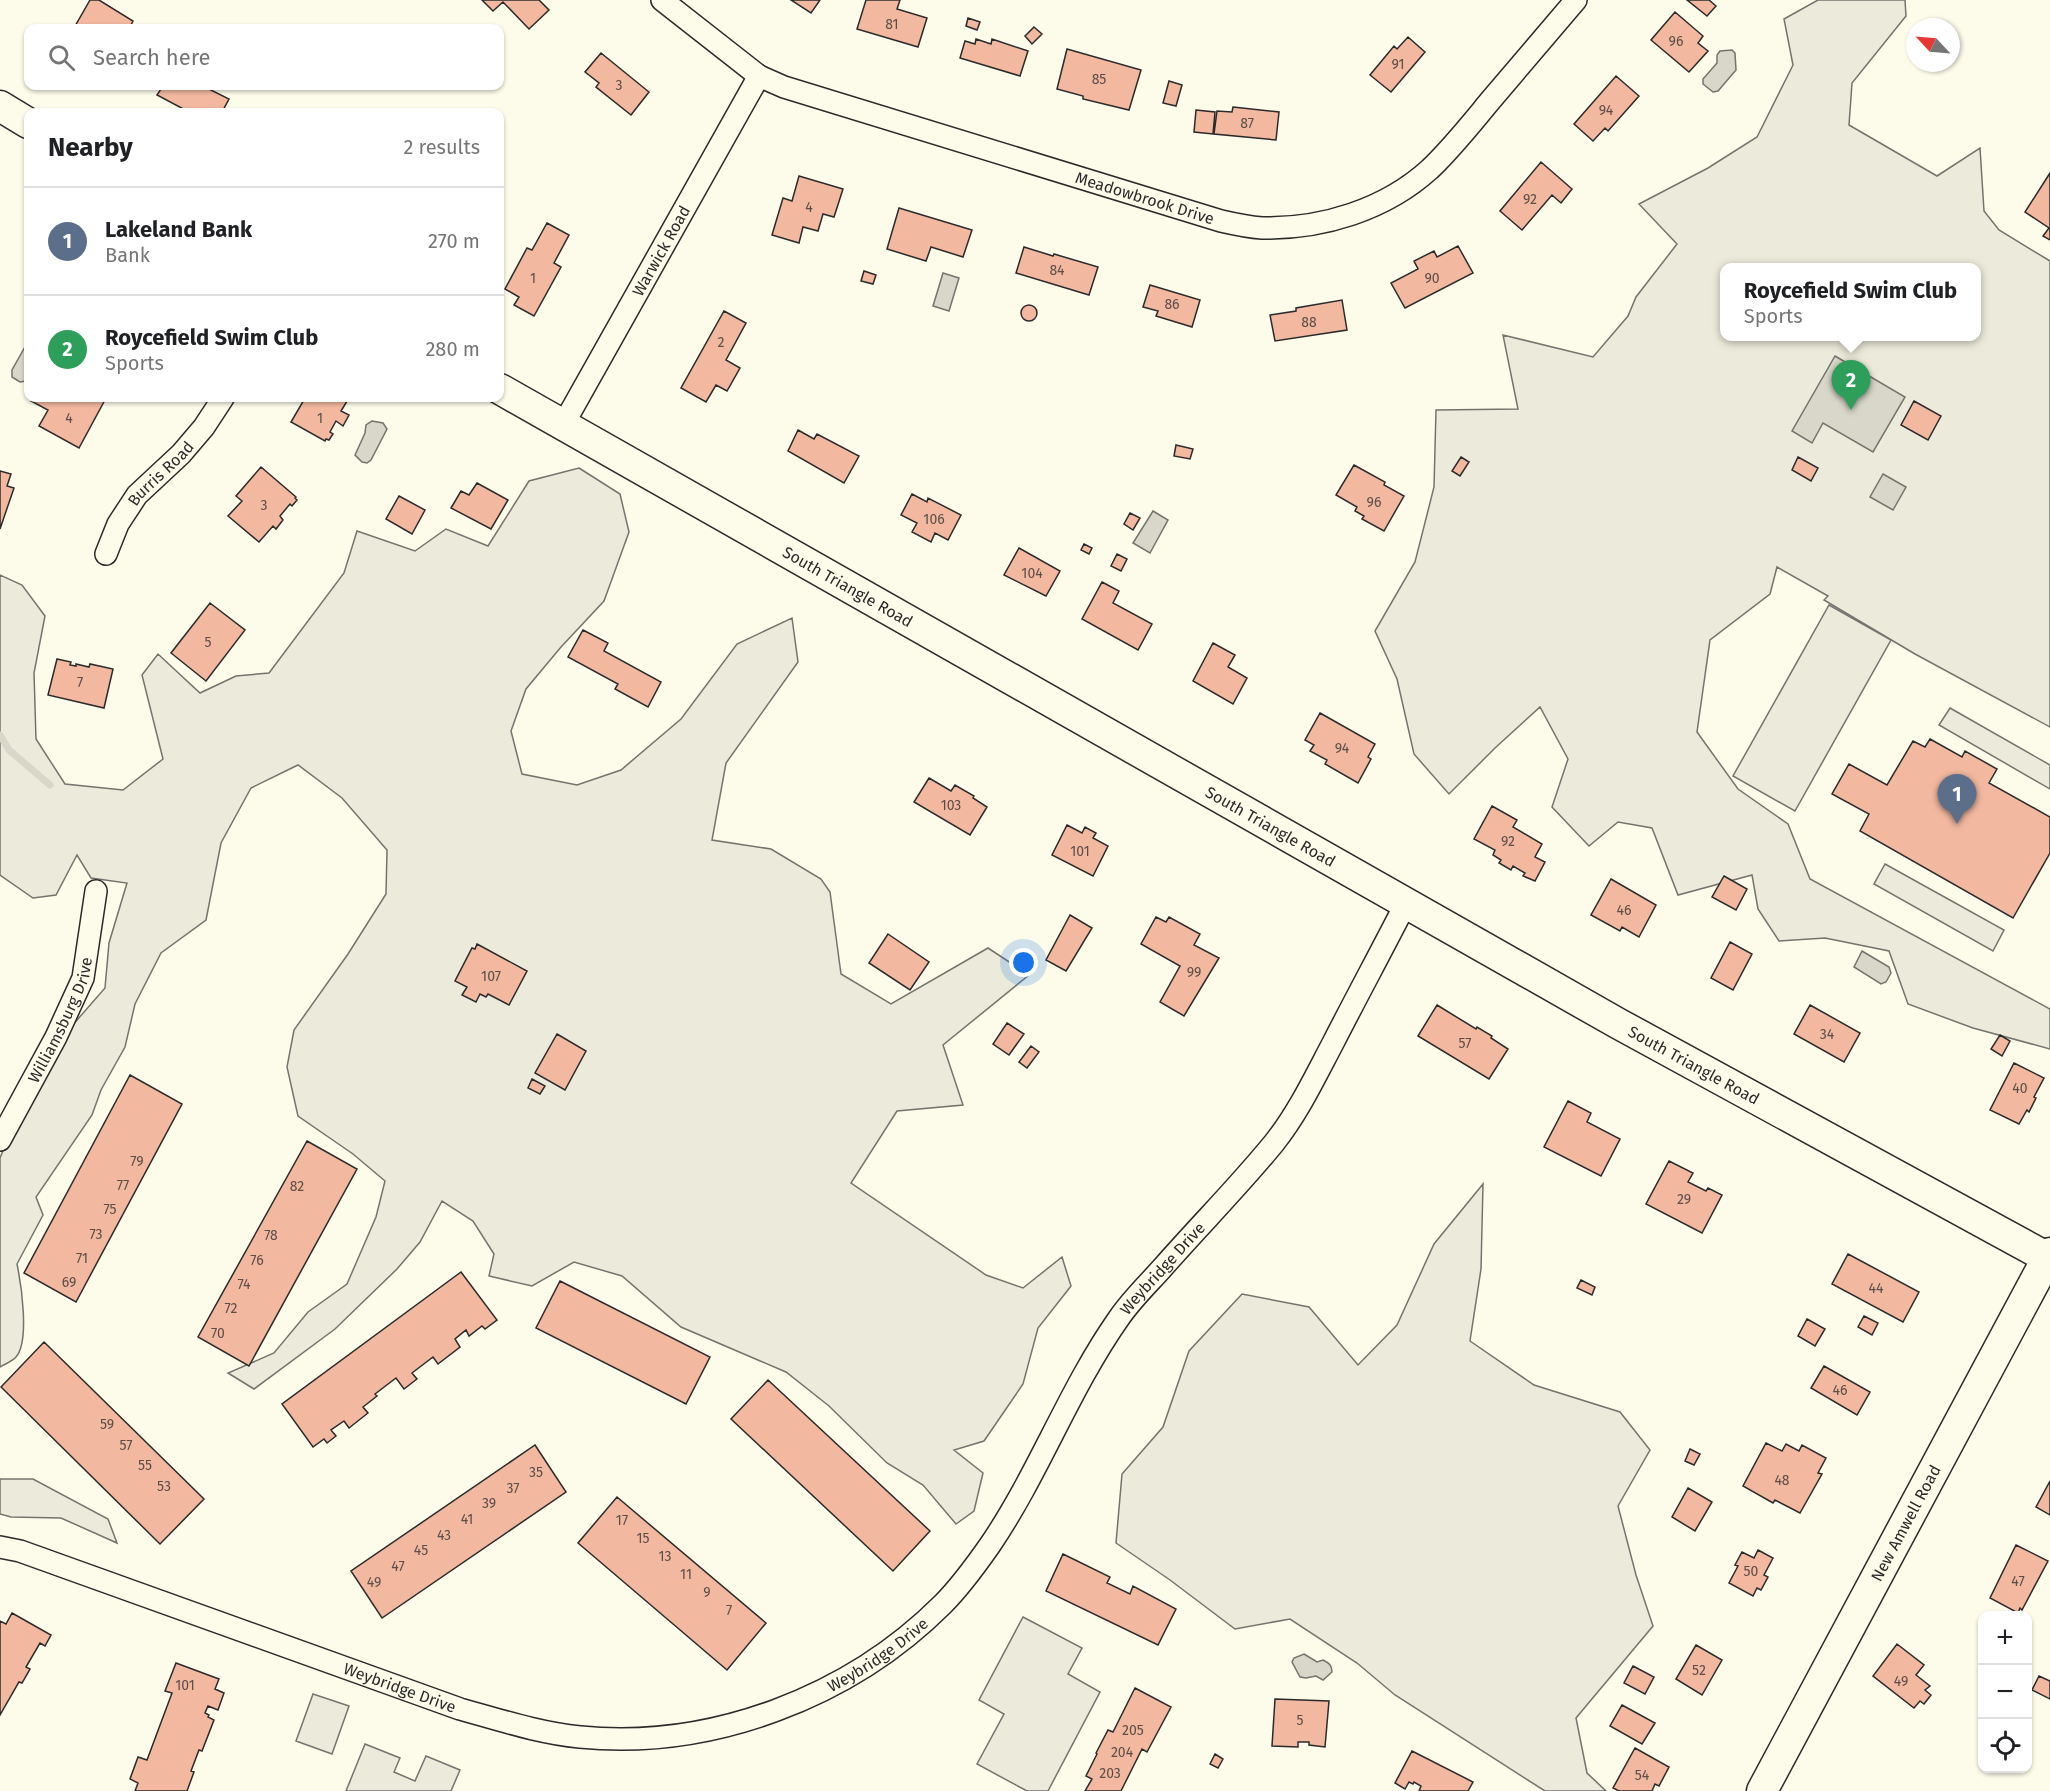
<!DOCTYPE html>
<html lang="en">
<head>
<meta charset="utf-8">
<style>
	:root { --surface:#fff; --page:#f6f6f6; --text:#202124; --muted:#757577; --line:#e0e0e0; --accent:#b45309 }
	body { margin:0; font-family:"Fira Sans",sans-serif; background:var(--page); color:var(--text) }
	.controls { position:absolute; right:18px; bottom:18px; display:grid; overflow:hidden; border-radius:12px; box-shadow:0 2px 4px #0004 }
	.controls button { width:54px; height:54px; display:grid; place-items:center; padding:0; border:0; border-bottom:2px solid var(--line); background:var(--surface); color:var(--text); font:30px sans-serif }
	.compass { position:absolute; left:1906px; top:18px; width:54px; height:54px; border-radius:50%; background:var(--surface); box-shadow:0 2px 4px #0004; rotate:296deg }
	.you { position:absolute; left:1024px; top:963px; width:21px; height:21px; margin:-15px; border:4px solid #fff; border-radius:50%; background:#1a73e8; box-shadow:0 0 0 9px #1a73e833 }
	.badge { display:grid; place-items:center; width:39px; height:39px; border-radius:50%; background:var(--accent); color:#fff; font-size:20px; font-weight:700 }
	.pin { position:absolute; translate:-50% -50px; filter:drop-shadow(0 2px 3px #0008) }
	.pin::after { content:''; position:absolute; top:32px; width:21px; height:18px; background:inherit; clip-path:polygon(0 0,100% 0,50% 100%) }
	.popup { position:absolute; left:1720px; top:263px; width:261px; height:78px; box-sizing:border-box; display:grid; place-content:center; border-radius:12px; background:var(--surface); filter:drop-shadow(0 2px 4px #0005); font-size:20px; white-space:nowrap; color:var(--muted) }
	.popup b { font-size:22px; color:var(--text) }
	.popup::after { content:''; position:absolute; left:50%; top:100%; margin-left:-12px; border:12px solid transparent; border-top-color:var(--surface) }
	.list { margin:0; padding:0; list-style:none }
	h2 { display:flex; justify-content:space-between; align-items:center; height:78px; margin:0; padding:0 24px; font-size:26px }
	h2 small { font-size:20px; font-weight:400; color:var(--muted) }
	.list li { display:grid; grid-template-columns:39px 1fr auto; gap:18px; align-items:center; box-sizing:border-box; height:108px; padding:0 24px; border-top:2px solid var(--line) }
	.list b { display:block; font-size:22px; white-space:nowrap }
	.list p { margin:0; font-size:20px; white-space:nowrap; color:var(--muted) }
	.list em { font-size:20px; font-style:normal; color:var(--muted) }
	.icon { flex:none; width:33px; height:33px; fill:none; stroke:currentColor; stroke-width:2; stroke-linecap:round; stroke-linejoin:round }
	.map { position:relative; flex:none; width:2050px; height:1791px; overflow:hidden }
	.search { position:absolute; background:var(--surface); box-shadow:0 2px 4px #0004; left:24px; top:24px; width:480px; height:66px; display:flex; align-items:center; gap:15px; box-sizing:border-box; padding:0 21px; border-radius:12px; color:var(--muted); font-size:22px }
	.panel { position:absolute; background:var(--surface); box-shadow:0 2px 4px #0004; left:24px; top:108px; width:480px; height:294px; border-radius:12px }
	.map>svg:first-child { display:block }
	.green { fill:#ecebdb; stroke:#74746e; stroke-width:1.5; fill-rule:evenodd }
	.parking { fill:#eceadb; stroke:#74746e; stroke-width:1.5 }
	.water { fill:#d8d7c9; stroke:#74746e; stroke-width:1.5 }
	.lines { fill:none; stroke-linecap:round; stroke-linejoin:round }
	.stream { stroke:#d8d7c9; stroke-width:7 }
	.building { fill:#f2b8a0; stroke:#2b2b2b; stroke-width:1.5 }
	.street-casing { stroke:#2b2b2b; stroke-width:24 }
	.secondary-casing { stroke:#2b2b2b; stroke-width:33 }
	.street { stroke:#fdfbea; stroke-width:21 }
	.secondary { stroke:#fdfbea; stroke-width:30 }
	.labels { text-anchor:middle; dominant-baseline:central; stroke-width:4.5; stroke-linejoin:round; paint-order:stroke }
	.number-label { font-size:14px; fill:#5d4e48 }
	.street-label { font-size:16px; fill:#2b2b2b; stroke:#fdfbea }
</style>
</head>
<body>
<div class="map">
<svg width="2050" height="1791" viewBox="0 0 2050 1791">
	<rect width="100%" height="100%" fill="#fdfbea"/>
	<!-- green -->
	<path class="green" d="M1818,0H1905L1906,16L1852,83L1849,125L1937,176L1980,148L1984,211L1999,230L2050,261V727L1915,654L1824,600L1828,596L1777,567L1770,594L1710,640L1697,732L1738,789L1788,824L1810,879L2050,1009V1049L1973,1028L1908,1004L1889,951L1825,938L1779,941L1758,909L1752,875L1678,895L1652,828L1618,822L1589,846L1552,807L1568,759L1540,707L1495,748L1449,794L1414,754L1397,679L1375,631L1415,562L1434,487L1436,410L1518,409L1503,335L1593,357L1628,316L1636,297L1677,244L1639,204L1708,168L1757,137L1793,65L1784,19ZM1725,268H1977V336H1725Z
		M579,468L620,494L629,532L604,601L561,647L526,689L511,731L522,774L577,785L621,770L681,719L737,644L792,618L798,662L726,763L712,840L771,849L821,879L830,892L841,974L891,1004L988,948L1029,975L943,1045L963,1105L897,1111L851,1183L986,1275L1023,1288L1062,1257L1071,1286L1038,1328L1023,1384L984,1441L954,1450L983,1473L974,1511L956,1524L923,1485L887,1463L829,1406L786,1372L681,1327L622,1276L574,1262L532,1286L489,1276L494,1254L473,1221L442,1201L420,1242L397,1269L335,1329L254,1389L228,1373L274,1353L308,1312L347,1284L376,1217L385,1181L353,1154L298,1116L287,1067L294,1030L348,954L386,894L387,850L342,798L298,765L251,788L221,843L206,920L161,953L135,1004L125,1047L101,1090L92,1115L36,1197L43,1215L17,1264C21,1283 30,1341 16,1357C13,1361 5,1364 0,1367V1158L5,1146L41,1087L57,1043L105,988L109,943L127,883L91,878L77,855L56,895L33,898L0,875V575L22,585L45,616L34,673L36,739L65,784L123,790L163,759L142,675L158,654L200,693L236,676L269,673L344,573L357,531L415,551L446,529L488,546L529,481Z
		M1483,1184L1481,1269L1470,1341L1534,1385L1620,1412L1650,1450L1618,1506L1636,1575L1653,1626L1576,1718L1587,1773L1606,1791H1545L1395,1695L1357,1663L1290,1619L1235,1629L1170,1580L1116,1543L1122,1474L1163,1427L1189,1351L1242,1294L1309,1307L1358,1365L1397,1325L1434,1244Z
		M0,1479H33L108,1519L117,1543L61,1518L11,1517L0,1514Z
		M313,1694L349,1706L332,1754L296,1741Z"/>
	<!-- parking -->
	<path class="parking" d="M1829,605L1891,640L1795,811L1733,776Z
		M1950,708L2050,765V789L1939,725Z
		M1885,864L2004,930L1993,951L1874,884Z
		M1023,1617L1082,1648L1068,1674L1100,1692L1048,1791H1027L977,1764L1004,1714L979,1700Z
		M365,1744L400,1758L394,1772L415,1781L426,1756L460,1770L451,1791H346Z"/>
	<!-- water -->
	<path class="water" d="M1732,50L1735,53L1736,70L1718,91L1713,92L1703,84V79L1717,63V55L1720,51Z
		M943,273L959,278L949,311L933,306Z
		M28,344V377L26,381L20,382L12,377V370L26,345Z
		M1835,356L1905,397L1873,452L1823,423L1812,443L1792,431Z
		M372,421L383,423L387,429L371,460L367,463L362,462L355,455L365,433L366,425Z
		M1883,474L1906,487L1893,510L1870,497Z
		M1153,511L1168,520L1150,553L1133,543Z
		M1862,951L1889,967L1891,973L1886,982L1881,984L1854,967Z
		M1304,1654L1317,1662L1323,1660C1329,1663 1332,1665 1332,1672L1323,1680L1316,1676L1306,1678L1300,1677L1292,1662L1294,1658Z"/>
	<g class="lines">
		<!-- stream -->
		<path class="stream" d="M0,735L9,750L50,785"/>
	</g>
	<!-- building -->
	<path class="building" d="M90,0H99L133,21L130,27L134,28H74Z
		M482,0H539L549,10L529,29L503,2L493,11Z
		M791,0H820L811,13Z
		M866,0H900L897,9L927,18L918,47L857,29Z
		M1687,0H1709L1716,6L1707,16Z
		M1675,12L1703,36L1698,43L1708,51L1689,72L1651,40Z
		M968,18L980,22L977,30L966,26Z
		M1034,27L1042,34L1032,44L1025,36Z
		M1408,37L1425,52L1391,92L1370,75L1394,46L1397,49Z
		M976,39L991,44L992,39L1028,51L1020,76L960,58L965,41L975,44Z
		M1067,49L1141,70L1129,110L1083,99V96L1057,89Z
		M601,53L649,92L631,115L596,87L599,83L585,72Z
		M1616,76L1639,96L1608,131L1605,128L1593,141L1574,124Z
		M1169,81L1182,85L1176,106L1163,103Z
		M163,86H203L229,99L222,112H189L157,95Z
		M1233,107L1279,112L1276,140L1214,134L1217,111L1232,112Z
		M1196,110L1215,112L1213,134L1194,132Z
		M1541,162L1572,189L1561,203L1552,195L1522,230L1500,211Z
		M2050,173V240L2043,236L2049,228L2025,212Z
		M799,176L843,189L834,217L823,214L818,231L803,227L799,243L772,235L783,198L792,201Z
		M899,208L972,230L963,257L931,247L926,261L887,249Z
		M547,223L569,235L554,263L561,267L534,316L514,305L519,297L505,289L527,248L532,250Z
		M1458,246L1473,273L1405,308L1391,283L1418,269L1414,261L1434,251L1437,257Z
		M1024,247L1053,256L1054,254L1098,267L1089,295L1016,273Z
		M864,271L876,275L873,284L861,281Z
		M1150,285L1200,300L1192,327L1156,316L1158,311L1143,307Z
		M1342,300L1347,330L1275,341L1270,315L1296,311V308Z
		M1021 313a8 8 0 1 1 16 0a8 8 0 1 1-16 0Z
		M724,311L746,323L726,360L740,368L727,391L716,385L706,402L681,388Z
		M33,398H106L79,448L39,426L48,410L31,401Z
		M305,398H349L341,411L349,415L343,426L336,421L330,432L333,434L329,440L326,439L325,441L291,422Z
		M1914,401L1941,416L1928,440L1901,425Z
		M798,430L814,439L817,434L859,456L844,483L788,451Z
		M1176,445L1193,449L1190,459L1174,456Z
		M1461,457L1469,462L1460,476L1452,471Z
		M1798,457L1818,468L1811,481L1792,470Z
		M1354,465L1385,482L1384,485L1404,496L1384,531L1362,519L1364,516L1355,511L1357,507L1336,495Z
		M261,467L296,497L295,498L297,500L292,506L290,504L280,516L283,520L276,529L273,526L259,542L228,516L242,501L236,496Z
		M0,471L11,474L7,486L14,488L0,529Z
		M477,483L508,500L491,529L451,508L461,491L469,495Z
		M912,494L927,502L928,498L961,515L948,540L935,533L931,542L912,532L917,523L901,515Z
		M399,496L425,510L412,534L386,519Z
		M1130,513L1140,518L1133,530L1124,524Z
		M1084,544L1092,548L1089,554L1081,550Z
		M1019,548L1060,571L1046,596L1004,575Z
		M1117,554L1127,559L1121,571L1111,566Z
		M1102,582L1119,591L1113,603L1152,624L1138,650L1082,619Z
		M210,603L245,630L206,681L171,653Z
		M583,630L608,643L604,651L661,682L648,707L615,689L618,684L568,657Z
		M1213,643L1235,655L1228,667L1247,678L1233,704L1193,681Z
		M57,659L71,662L70,665L76,666V664L89,667L90,664L113,669L104,708L48,695Z
		M1320,713L1375,744L1368,757L1371,759L1358,783L1325,764L1327,760L1310,751L1314,745L1305,740Z
		M1930,739L1962,757L1965,751L1997,769L1989,783L2050,817V853L2013,918L1860,831L1869,814L1832,794L1849,764L1887,785L1913,741L1925,747Z
		M929,778L951,791L955,785L974,796L973,798L987,807L970,835L914,802Z
		M1492,806L1517,820L1513,827L1542,844L1535,857L1545,862L1535,881L1523,876L1525,873L1513,866L1511,870L1499,863L1501,860L1493,855L1495,850L1474,839Z
		M1067,825L1082,833L1085,827L1096,833L1093,838L1108,846L1093,876L1052,855Z
		M1724,876L1747,889L1736,910L1712,897Z
		M1611,879L1656,905L1639,937L1622,927L1620,931L1591,915Z
		M1070,915L1092,928L1066,971L1046,960Z
		M1156,917L1166,922L1169,917L1200,934L1194,945L1219,958L1184,1016L1160,1002L1180,966L1141,944Z
		M888,934L929,962L910,990L869,963Z
		M1730,942L1752,954L1733,990L1711,978Z
		M477,944L527,971L509,1005L488,994L486,997L480,994L476,1002L462,995L467,987L455,981L472,948L475,949Z
		M1437,1005L1476,1029L1477,1027L1492,1036L1491,1038L1508,1049L1489,1079L1418,1036Z
		M1810,1005L1860,1033L1844,1062L1794,1034Z
		M1007,1023L1024,1034L1009,1055L993,1044Z
		M557,1034L586,1051L565,1090L535,1073Z
		M2000,1035L2010,1041L2002,1056L1991,1049Z
		M1031,1046L1039,1052L1027,1068L1019,1062Z
		M2014,1063L2044,1078L2034,1097L2036,1098L2029,1112L2027,1110L2019,1124L1990,1110Z
		M130,1075L182,1104L76,1302L24,1273Z
		M532,1079L545,1086L540,1094L528,1088Z
		M1568,1101L1591,1113L1587,1122L1620,1139L1601,1176L1544,1147Z
		M307,1141L357,1169L249,1366L198,1337Z
		M1669,1161L1693,1173L1688,1182L1706,1191L1708,1188L1722,1195L1702,1233L1646,1204Z
		M1848,1254L1919,1292L1903,1322L1832,1284Z
		M461,1272L497,1320L485,1329L482,1326L469,1336L466,1330L455,1339L460,1347L438,1364L433,1357L412,1373L417,1379L404,1389L396,1378L375,1394L377,1396L363,1407L368,1413L349,1428L344,1421L331,1430L336,1436L327,1443L324,1439L313,1447L282,1404Z
		M1581,1280L1595,1287L1592,1295L1577,1288Z
		M560,1281L710,1357L686,1404L536,1328Z
		M1864,1316L1878,1323L1872,1335L1858,1327Z
		M1807,1319L1825,1329L1815,1346L1798,1336Z
		M44,1342L204,1499L160,1544L1,1387Z
		M1824,1366L1870,1392L1857,1415L1811,1388Z
		M768,1380L930,1531L893,1571L731,1419Z
		M1766,1443L1782,1451L1786,1444L1799,1451L1802,1445L1826,1458L1818,1473L1822,1474L1800,1513L1775,1500L1773,1503L1743,1486Z
		M535,1445L566,1492L382,1618L351,1571Z
		M1690,1449L1700,1454L1694,1465L1685,1461Z
		M2050,1481V1515L2036,1507Z
		M1688,1488L1712,1502L1695,1531L1672,1517Z
		M617,1497L766,1623L727,1670L578,1543Z
		M2016,1545L2048,1561L2022,1610L2020,1608L2018,1613L1990,1598Z
		M1758,1550L1773,1558L1764,1575L1768,1577L1761,1590L1757,1588L1753,1596L1729,1583L1738,1566L1735,1565L1742,1552L1754,1558Z
		M1063,1554L1110,1577L1107,1583L1130,1594L1133,1586L1176,1609L1158,1645L1046,1591Z
		M12,1613L51,1635L45,1646L40,1643L26,1667L30,1669L22,1683L19,1682L0,1715V1621L6,1624Z
		M1897,1644L1924,1665L1916,1675L1930,1686L1925,1690L1931,1695L1924,1704L1920,1701L1914,1708L1873,1676Z
		M1696,1645L1722,1660L1702,1695L1676,1679Z
		M176,1663L219,1679L215,1689L224,1693L218,1710L208,1706L205,1713L209,1715L208,1717L214,1720L202,1751L199,1750L191,1771L194,1772L187,1791H135L138,1783L130,1779L138,1757L147,1760L172,1693L165,1691Z
		M1633,1666L1654,1677L1645,1694L1624,1683Z
		M2039,1676L2050,1681V1699L2032,1690Z
		M1135,1688L1171,1707L1147,1752L1142,1749L1121,1791H1085L1092,1779L1086,1776L1097,1754L1096,1753L1108,1730L1113,1732Z
		M1275,1699L1329,1701L1325,1747L1309,1745V1742H1298V1747L1272,1746Z
		M1622,1705L1655,1723L1642,1744L1610,1726Z
		M1635,1748L1669,1767L1659,1786L1655,1784L1652,1791H1619L1613,1788Z
		M1412,1751L1473,1782L1468,1791H1419L1421,1786L1414,1782L1413,1784L1409,1782L1405,1789L1395,1783Z
		M1215,1754L1223,1759L1218,1768L1210,1764Z"/>
	<g class="lines">
		<!-- street casing -->
		<g class="street-casing">
			<g id="street">
				<path id="s1" d="M662,0L759,76L784,87L1221,221C1234,224 1248,227 1262,228C1322,229 1385,210 1430,169C1452,148 1471,124 1490,101C1519,67 1547,34 1576,0"/>
				<path id="s2" d="M563,425L759,76"/>
				<path id="s3" d="M106,554L118,524L137,495L181,454L204,427L223,398"/>
				<path id="s4" d="M0,1140L56,1037L83,978L96,891"/>
				<path id="s5" d="M0,1547L20,1551L460,1709C500,1720 539,1733 580,1737C712,1750 850,1697 943,1604C960,1587 976,1565 990,1545C1039,1473 1069,1389 1119,1318C1132,1299 1149,1283 1164,1266C1200,1225 1239,1186 1274,1143C1298,1113 1315,1077 1333,1043C1357,996 1382,950 1406,903"/>
			</g>
		</g>
		<!-- secondary casing -->
		<g class="secondary-casing">
			<g id="secondary">
				<path d="M0,106L28,123"/>
				<path id="s6" d="M500,389L1619,1024L2048,1258"/>
				<path id="s7" d="M1762,1791L2050,1253"/>
			</g>
		</g>
		<!-- street -->
		<use href="#street" class="street"/>
		<!-- secondary -->
		<use href="#secondary" class="secondary"/>
	</g>
	<g class="labels">
		<!-- number labels -->
		<g class="number-label">
			<text x="892" y="24">81</text>
			<text x="1676" y="41">96</text>
			<text x="1398" y="64">91</text>
			<text x="1099" y="79">85</text>
			<text x="619" y="85">3</text>
			<text x="1606" y="110">94</text>
			<text x="1247" y="123">87</text>
			<text x="1530" y="199">92</text>
			<text x="809" y="207">4</text>
			<text x="1057" y="270">84</text>
			<text x="533" y="278">1</text>
			<text x="1432" y="278">90</text>
			<text x="1172" y="304">86</text>
			<text x="1309" y="322">88</text>
			<text x="721" y="342">2</text>
			<text x="69" y="418">4</text>
			<text x="320" y="418">1</text>
			<text x="1374" y="502">96</text>
			<text x="264" y="505">3</text>
			<text x="934" y="519">106</text>
			<text x="1032" y="573">104</text>
			<text x="208" y="642">5</text>
			<text x="80" y="682">7</text>
			<text x="1342" y="748">94</text>
			<text x="951" y="805">103</text>
			<text x="1508" y="841">92</text>
			<text x="1080" y="851">101</text>
			<text x="1624" y="910">46</text>
			<text x="1194" y="972">99</text>
			<text x="491" y="976">107</text>
			<text x="1827" y="1034">34</text>
			<text x="1465" y="1043">57</text>
			<text x="2020" y="1088">40</text>
			<text x="137" y="1161">79</text>
			<text x="123" y="1185">77</text>
			<text x="297" y="1186">82</text>
			<text x="1684" y="1199">29</text>
			<text x="110" y="1209">75</text>
			<text x="96" y="1234">73</text>
			<text x="271" y="1235">78</text>
			<text x="82" y="1258">71</text>
			<text x="257" y="1260">76</text>
			<text x="69" y="1282">69</text>
			<text x="244" y="1284">74</text>
			<text x="1876" y="1288">44</text>
			<text x="231" y="1308">72</text>
			<text x="218" y="1333">70</text>
			<text x="1840" y="1390">46</text>
			<text x="107" y="1424">59</text>
			<text x="126" y="1445">57</text>
			<text x="145" y="1465">55</text>
			<text x="536" y="1472">35</text>
			<text x="1782" y="1480">48</text>
			<text x="164" y="1486">53</text>
			<text x="513" y="1488">37</text>
			<text x="489" y="1503">39</text>
			<text x="467" y="1519">41</text>
			<text x="622" y="1520">17</text>
			<text x="444" y="1535">43</text>
			<text x="643" y="1538">15</text>
			<text x="421" y="1550">45</text>
			<text x="665" y="1556">13</text>
			<text x="398" y="1566">47</text>
			<text x="1751" y="1571">50</text>
			<text x="686" y="1574">11</text>
			<text x="2018" y="1581">47</text>
			<text x="374" y="1582">49</text>
			<text x="707" y="1592">9</text>
			<text x="729" y="1610">7</text>
			<text x="1699" y="1670">52</text>
			<text x="1901" y="1681">49</text>
			<text x="185" y="1685">101</text>
			<text x="1300" y="1720">5</text>
			<text x="1133" y="1730">205</text>
			<text x="1122" y="1752">204</text>
			<text x="1110" y="1773">203</text>
			<text x="1642" y="1775">54</text>
		</g>
		<!-- street labels -->
		<g class="street-label">
			<text stroke="none"><textPath href="#s1" startOffset="528">Meadowbrook Drive</textPath></text>
			<text stroke="none"><textPath href="#s2" startOffset="200">Warwick Road</textPath></text>
			<text stroke="none"><textPath href="#s3" startOffset="99">Burris Road</textPath></text>
			<text stroke="none"><textPath href="#s6" startOffset="400">South Triangle Road</textPath></text>
			<text stroke="none"><textPath href="#s6" startOffset="886">South Triangle Road</textPath></text>
			<text stroke="none"><textPath href="#s4" startOffset="135">Williamsburg Drive</textPath></text>
			<text stroke="none"><textPath href="#s6" startOffset="1372">South Triangle Road</textPath></text>
			<text stroke="none"><textPath href="#s5" startOffset="1413">Weybridge Drive</textPath></text>
			<text stroke="none"><textPath href="#s7" startOffset="304">New Amwell Road</textPath></text>
			<text stroke="none"><textPath href="#s5" startOffset="927">Weybridge Drive</textPath></text>
			<text stroke="none"><textPath href="#s5" startOffset="424">Weybridge Drive</textPath></text>
		</g>
	</g>
</svg>
<div class="controls">
<button>+</button>
<button>−</button>
<button><svg class="icon" aria-label="locate" viewBox="0 0 24 24"><circle cx="12" cy="12" r="6"/><path d="M12 2v4M12 18v4M2 12h4M18 12h4"/></svg></button>
</div>
<svg class="compass" viewBox="-18 -18 36 36"><path d="M0-13l5 13h-10z" fill="#e53935"/><path d="M0 13l5-13h-10z" fill="#757577"/></svg>
<div class="you"></div>
<div class="pin badge" style="left:1957px;top:824px;background:#5c6f8a">1</div>
<div class="pin badge" style="left:1851px;top:410px;background:#2e9e5b">2</div>
<div class="popup"><b>Roycefield Swim Club</b>Sports</div>
<div class="search"><svg class="icon" aria-label="search" viewBox="0 0 24 24"><circle cx="10" cy="10" r="6"/><path d="M15 15l6 6"/></svg>Search here</div>
<section class="panel">
<h2>Nearby<small>2 results</small></h2>
<ul class="list">
<li><span class="badge" style="background:#5c6f8a">1</span><div><b>Lakeland Bank</b><p>Bank</p></div><em>270 m</em></li>
<li><span class="badge" style="background:#2e9e5b">2</span><div><b>Roycefield Swim Club</b><p>Sports</p></div><em>280 m</em></li>
</ul>
</section>
</div>
</body>
</html>
